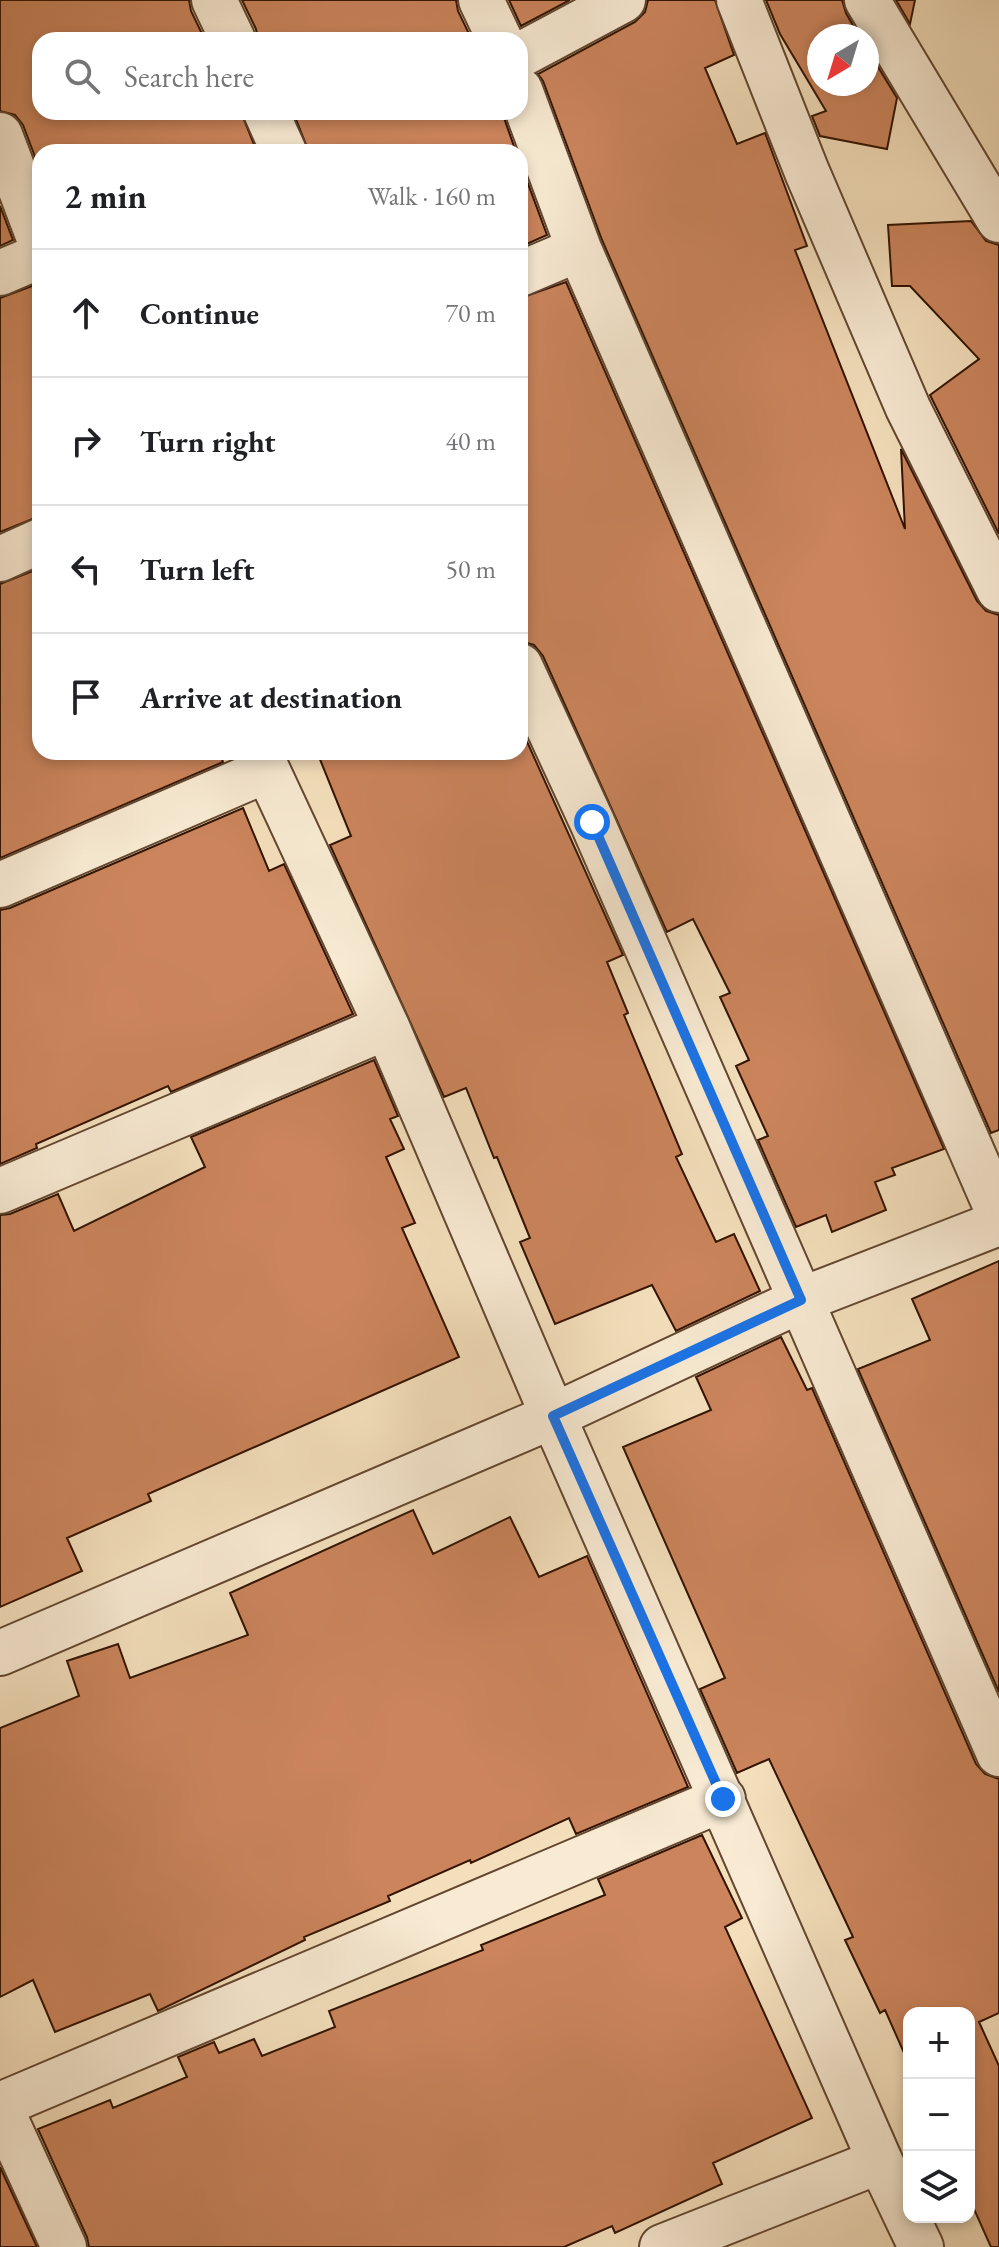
<!DOCTYPE html>
<html lang="en">
<head>
<meta charset="utf-8">
<style>
	:root { --surface:#fff; --page:#f2f2f2; --text:#202124; --muted:#757577; --line:#e0e0e0 }
	body { margin:0; font-family:"EB Garamond",serif; background:var(--page); color:var(--text) }
	.controls { position:absolute; right:24px; bottom:24px; display:grid; overflow:hidden; border-radius:16px; box-shadow:0 4px 12px #0003 }
	.controls button { width:72px; height:72px; display:grid; place-items:center; padding:0; border:0; border-bottom:2px solid var(--line); background:var(--surface); color:var(--text); font:40px sans-serif }
	.compass { position:absolute; left:807px; top:24px; width:72px; height:72px; border-radius:50%; background:var(--surface); box-shadow:0 4px 12px #0003; rotate:218deg }
	.stop { position:absolute; width:24px; height:24px; margin:-18px; border:6px solid #1a73e8; border-radius:50%; background:#fff }
	.stop.end { background:#1a73e8; border-color:#fff; box-shadow:0 2px 8px #0008 }
	.list { margin:0; padding:0; list-style:none }
	h2 { display:flex; justify-content:space-between; align-items:center; height:104px; margin:0; padding:0 32px; font-size:34px }
	h2 small { font-size:26px; font-weight:400; color:var(--muted) }
	.list li { display:grid; grid-template-columns:52px 1fr auto; gap:24px; align-items:center; box-sizing:border-box; height:128px; padding:0 32px; border-top:2px solid var(--line) }
	.list b { display:block; font-size:30px; white-space:nowrap }
	.list em { font-size:26px; font-style:normal; color:var(--muted) }
	.icon { flex:none; width:44px; height:44px; fill:none; stroke:currentColor; stroke-width:2; stroke-linecap:round; stroke-linejoin:round }
	.map { position:relative; flex:none; width:999px; height:2247px; overflow:hidden }
	.search { position:absolute; background:var(--surface); box-shadow:0 4px 12px #0003; left:32px; top:32px; width:496px; height:88px; display:flex; align-items:center; gap:20px; box-sizing:border-box; padding:0 28px; border-radius:24px; color:var(--muted); font-size:30px }
	.panel { position:absolute; background:var(--surface); box-shadow:0 4px 12px #0003; left:32px; top:144px; width:496px; height:616px; border-radius:24px }
	.map>svg:first-child { display:block }
	.building { fill:#cb845c; stroke:#321300; stroke-width:2 }
	.lines { fill:none; stroke-linecap:round; stroke-linejoin:round }
	.minor-casing { stroke:#62462f; stroke-width:48 }
	.minor { stroke:#f8ead3; stroke-width:44 }
	.route { stroke:#1a73e8; stroke-width:10 }
</style>
</head>
<body>
<div class="map">
<svg width="999" height="2247" viewBox="0 0 999 2247">
	<rect width="100%" height="100%" fill="#f4dfbc"/>
	<filter id="stains"><feTurbulence type="fractalNoise" baseFrequency=".0025" numOctaves="4"/><feColorMatrix values="0 0 0 0 .2 0 0 0 0 .09 0 0 0 0 .02 0 0 0 .5 -.17"/></filter>
	<radialGradient id="worn" r=".72"><stop offset=".6" stop-color="#630" stop-opacity="0"/><stop offset="1" stop-color="#630" stop-opacity=".3"/></radialGradient>
	<!-- building -->
	<path class="building" d="M0,0H189L191,11L205,40H40V112H241L257,152H40V170L23,125L15,115L0,111Z
		M242,0H456L458,11L472,40H258L256,29Z
		M509,0H570L521,26Z
		M648,0H715L734,55L705,68L737,144L765,133L807,246L795,250L905,529L901,449L977,601L986,611L999,615V1130L991,1133L602,240L543,81L538,74L635,22L645,12Z
		M766,0H842L846,13L859,36H819V84H867V49L897,98L887,149L820,136L812,116L826,111L780,34Z
		M896,0H915L910,24Z
		M293,112H502L516,152H309Z
		M520,162L547,235L520,247Z
		M0,206L13,240L0,246Z
		M971,221L986,241L999,245V534L930,395L979,359L910,286H892L888,225Z
		M566,282L944,1149L892,1168L895,1175L875,1182L886,1210L832,1232L826,1215L796,1227L758,1140L768,1136L736,1066L749,1060L720,997L730,993L693,919L667,932L543,656L534,645L520,641V298Z
		M40,283V516L0,532V298Z
		M40,568V752H219L223,762L0,858V584Z
		M520,726L623,955L607,962L628,1013L624,1015L682,1154L676,1157L716,1242L734,1234L760,1291L676,1331L652,1285L555,1324L520,1242L530,1238L497,1157L494,1158L466,1088L444,1097L330,845L351,836L317,752H520Z
		M243,808L269,871L284,864L353,1014L171,1092L168,1086L36,1144L37,1148L0,1164V910L10,908Z
		M374,1060L398,1116L390,1119L404,1149L386,1157L415,1223L402,1228L459,1357L148,1494L151,1501L67,1538L82,1571L0,1607V1215L10,1214L58,1194L74,1231L205,1167L191,1137Z
		M999,1261V1692L858,1369L930,1340L912,1299Z
		M781,1337L807,1390L812,1388L976,1764L985,1774L999,1779V2013L979,2022L999,2066V2247H991L969,2198V2013H909V2064L885,2010L880,2013L845,1940L853,1937L769,1759L737,1773L700,1689L725,1678L623,1447L711,1410L696,1377Z
		M413,1510L433,1554L510,1517L539,1577L587,1556L688,1787L576,1834L569,1818L471,1863L470,1860L388,1896L390,1901L304,1937L305,1940L158,2011L150,1994L55,2032L33,1980L0,1997V1728L79,1696L67,1661L118,1644L130,1678L248,1635L230,1593Z
		M702,1835L742,1918L725,1927L812,2118L713,2163L722,2184L615,2233L612,2226L564,2247H89L87,2237L38,2129L110,2100L113,2108L187,2077L178,2057L214,2042L219,2053L254,2039L262,2056L335,2027L329,2011L483,1950L481,1945L605,1895L598,1879Z
		M0,2167L37,2247H0Z"/>
	<g class="lines">
		<!-- minor casing -->
		<g class="minor-casing">
			<path id="minor" d="M214,0L233,40
				M481,0L500,40
				M739,0L807,172L908,408L999,590
				M867,0L999,220
				M520,55L623,0
				M520,90L579,249L999,1214
				M266,112L284,152
				M0,135L40,241
				M0,273L40,256
				M520,274L579,249
				M0,559L40,541
				M520,666L592,822L999,1754
				M259,752L387,1027L553,1416L880,2161L921,2247
				M0,885L267,770
				M0,1191L387,1027
				M0,1653L553,1416L801,1300L999,1223
				M0,2105L723,1799
				M0,2107L64,2247
				M662,2247L880,2161"/>
		</g>
		<!-- minor -->
		<use href="#minor" class="minor"/>
	</g>
	<g class="lines">
		<!-- route -->
		<path class="route" d="M592,822L801,1300L553,1416L723,1799"/>
	</g>
	<rect width="100%" height="100%" filter="url(#stains)"/>
	<rect width="100%" height="100%" fill="url(#worn)"/>
</svg>
<div class="controls">
<button>+</button>
<button>−</button>
<button><svg class="icon" aria-label="layers" viewBox="0 0 24 24"><path d="M12 4l9 5-9 5-9-5zM3 14l9 5 9-5"/></svg></button>
</div>
<svg class="compass" viewBox="-18 -18 36 36"><path d="M0-13l5 13h-10z" fill="#e53935"/><path d="M0 13l5-13h-10z" fill="#757577"/></svg>
<div class="stop" style="left:592px;top:822px"></div>
<div class="stop end" style="left:723px;top:1799px"></div>
<div class="search"><svg class="icon" aria-label="search" viewBox="0 0 24 24"><circle cx="10" cy="10" r="6"/><path d="M15 15l6 6"/></svg>Search here</div>
<section class="panel">
<h2>2 min<small>Walk · 160 m</small></h2>
<ul class="list">
<li><svg class="icon" aria-label="ahead" viewBox="0 0 24 24"><path d="M12 20V5M6 11l6-6 6 6"/></svg><div><b>Continue</b></div><em>70 m</em></li>
<li><svg class="icon" aria-label="right" viewBox="0 0 24 24"><path d="M7 20v-9h11M14 6l5 5-5 5"/></svg><div><b>Turn right</b></div><em>40 m</em></li>
<li><svg class="icon" aria-label="left" viewBox="0 0 24 24"><path d="M17 20v-9H6M10 6l-5 5 5 5"/></svg><div><b>Turn left</b></div><em>50 m</em></li>
<li><svg class="icon" aria-label="arrive" viewBox="0 0 24 24"><path d="M6 21V4h12l-3 4 3 4H6"/></svg><div><b>Arrive at destination</b></div></li>
</ul>
</section>
</div>
</body>
</html>
